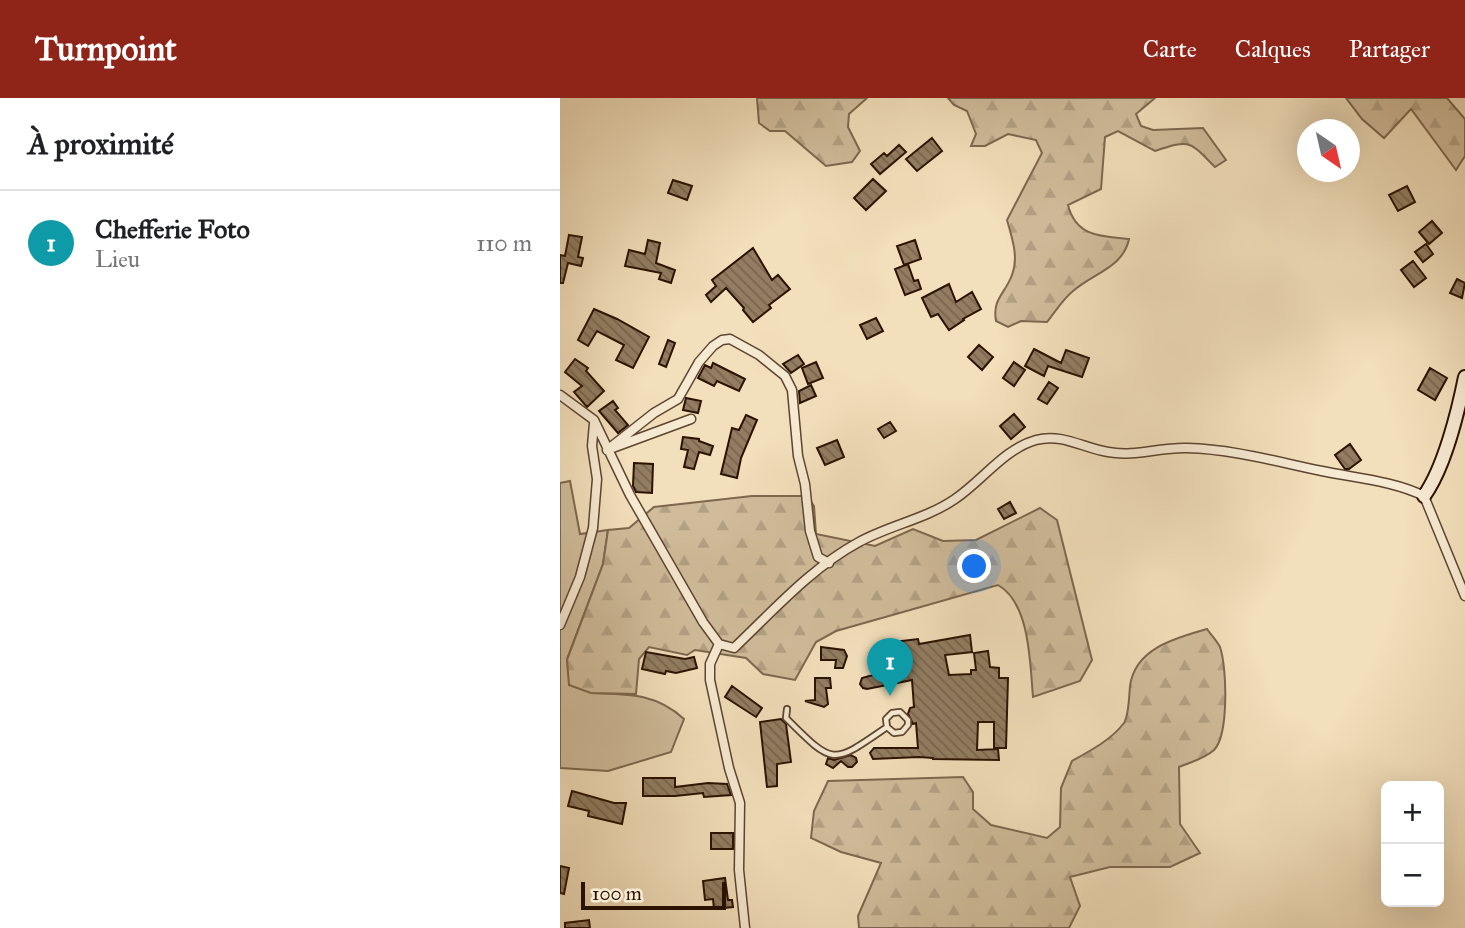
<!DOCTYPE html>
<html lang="fr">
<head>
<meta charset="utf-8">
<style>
	:root { --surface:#fff; --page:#f2f2f2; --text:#202124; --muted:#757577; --line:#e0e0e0; --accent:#8f2418 }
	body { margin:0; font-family:"IM FELL Great Primer",serif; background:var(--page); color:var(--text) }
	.controls { position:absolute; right:21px; bottom:21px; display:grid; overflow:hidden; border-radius:10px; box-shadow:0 7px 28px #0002 }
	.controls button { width:63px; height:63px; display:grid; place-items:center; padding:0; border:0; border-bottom:2px solid var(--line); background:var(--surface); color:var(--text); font:35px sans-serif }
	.compass { position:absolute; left:737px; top:21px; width:63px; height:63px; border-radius:50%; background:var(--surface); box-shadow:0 7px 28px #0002; rotate:146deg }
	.scale { position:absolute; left:21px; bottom:18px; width:145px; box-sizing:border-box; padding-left:7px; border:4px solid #2b1201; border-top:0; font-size:19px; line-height:24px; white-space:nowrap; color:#2b1201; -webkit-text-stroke:5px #f7ead3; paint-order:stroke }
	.you { position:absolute; left:415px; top:469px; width:24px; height:24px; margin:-18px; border:5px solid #fff; border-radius:50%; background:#1a73e8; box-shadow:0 0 0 10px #1a73e833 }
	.badge { display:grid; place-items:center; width:46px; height:46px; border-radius:50%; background:var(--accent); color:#fff; font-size:23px; font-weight:700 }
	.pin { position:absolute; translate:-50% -58px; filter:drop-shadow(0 2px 4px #0008) }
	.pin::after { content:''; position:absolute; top:37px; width:24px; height:21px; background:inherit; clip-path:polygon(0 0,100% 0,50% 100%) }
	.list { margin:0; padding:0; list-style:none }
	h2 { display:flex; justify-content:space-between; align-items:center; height:91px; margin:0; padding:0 28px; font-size:30px }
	h2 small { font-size:23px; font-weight:400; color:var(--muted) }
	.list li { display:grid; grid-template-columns:46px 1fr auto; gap:21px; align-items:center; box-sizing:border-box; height:105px; padding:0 28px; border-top:2px solid var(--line) }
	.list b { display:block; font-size:26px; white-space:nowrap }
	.list p { margin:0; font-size:23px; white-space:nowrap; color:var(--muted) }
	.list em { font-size:23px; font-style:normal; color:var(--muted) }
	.map { position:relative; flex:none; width:905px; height:830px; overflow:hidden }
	header { display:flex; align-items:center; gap:42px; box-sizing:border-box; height:98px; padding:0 35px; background:var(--accent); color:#fff }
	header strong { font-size:33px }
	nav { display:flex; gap:38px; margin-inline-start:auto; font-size:24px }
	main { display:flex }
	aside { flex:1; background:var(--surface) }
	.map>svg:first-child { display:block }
	.green { fill:#d0bc9b; stroke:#7e674e; stroke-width:2 }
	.forest { fill:url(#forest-firs); stroke:#7e674e; stroke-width:2 }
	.building { fill:url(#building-back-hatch); stroke:#2b1201; stroke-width:2 }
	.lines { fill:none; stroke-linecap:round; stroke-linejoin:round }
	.lane-casing { stroke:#5d4530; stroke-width:8 }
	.street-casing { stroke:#5d4530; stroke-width:11 }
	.secondary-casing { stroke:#2b1201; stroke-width:16 }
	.lane { stroke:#f7ead3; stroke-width:4.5 }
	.street { stroke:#f7ead3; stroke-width:8 }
	.secondary { stroke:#f7ead3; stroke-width:12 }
</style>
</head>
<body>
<header>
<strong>Turnpoint</strong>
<nav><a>Carte</a><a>Calques</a><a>Partager</a></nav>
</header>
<main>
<aside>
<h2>À proximité<small></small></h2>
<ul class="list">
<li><span class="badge" style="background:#0f9aa8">1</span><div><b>Chefferie Foto</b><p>Lieu</p></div><em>110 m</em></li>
</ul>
</aside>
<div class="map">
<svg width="905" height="830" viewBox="0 0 905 830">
	<defs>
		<pattern id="forest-firs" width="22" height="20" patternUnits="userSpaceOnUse" patternTransform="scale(1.75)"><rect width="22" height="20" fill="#d0bc9b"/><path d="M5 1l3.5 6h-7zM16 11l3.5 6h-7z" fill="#b3a184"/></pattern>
		<pattern id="building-back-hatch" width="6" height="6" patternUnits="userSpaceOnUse" patternTransform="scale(1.75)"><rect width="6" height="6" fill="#927d62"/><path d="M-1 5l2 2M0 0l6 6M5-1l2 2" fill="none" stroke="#77654e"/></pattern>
	</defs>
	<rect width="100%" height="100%" fill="#f2dfbb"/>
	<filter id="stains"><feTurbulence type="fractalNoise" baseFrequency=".00286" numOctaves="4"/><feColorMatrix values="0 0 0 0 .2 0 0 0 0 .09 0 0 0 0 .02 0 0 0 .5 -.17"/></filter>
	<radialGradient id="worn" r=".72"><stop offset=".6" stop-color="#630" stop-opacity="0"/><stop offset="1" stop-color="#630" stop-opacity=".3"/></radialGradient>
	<!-- green -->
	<path class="green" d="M10,383L20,436L48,432L43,466L7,561L31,595C67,596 96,595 124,621L111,654L48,673L0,670V385Z"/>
	<!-- forest -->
	<path class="forest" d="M197,0H307L289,16L288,29L300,53L292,64L266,68L225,33H210L199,25Z
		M388,0H595L576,16L581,28L593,32L643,30L666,62L655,69C629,43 631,41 595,53L558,33L545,39L541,91L508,107C516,139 541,138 569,141C563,170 533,175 513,193C503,201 495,214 487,224L461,223L448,229L436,223C432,201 445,196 452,177C459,159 452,140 447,122L482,55L476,42L448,36L425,48H411L416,36L407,13L394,7Z
		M786,0H887L905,21V58L896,72L851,11L824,40L802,21Z
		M192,398H247L254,408L256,436L315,448L353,431L383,443L416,442L480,410L497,422L532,562L520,583L473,599C470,565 470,505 438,487L276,533L256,544L235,582L203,576L186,560L135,552L127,557L89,549L79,561L76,596L31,595L9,587L7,562L43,466L48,432L69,430L94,409Z
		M647,531C651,537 657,543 660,549C667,569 669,637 654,652C644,661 631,664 619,669L620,726L640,755L610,769H550L510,779L520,808L509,830H299L298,818L321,765L281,754L251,740L254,713L268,683L403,679L413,694V711L431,727L487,740L500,729L501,690L512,663C530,653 551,642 564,625C569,617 569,598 570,588C575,550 616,540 647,531Z"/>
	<!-- building -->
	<path class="building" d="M372,40L382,53L357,73L346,61Z
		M339,47L346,54L320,76L311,66L324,55L327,58Z
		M313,81L326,93L306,112L294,100Z
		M113,82L132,88L127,102L108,95Z
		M847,88L855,104L838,113L829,97Z
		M872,123L882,135L869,146L859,134Z
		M9,137L22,139L18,159L23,160L21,168L8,165L3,185H0V157L5,158Z
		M88,142L100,145L96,165L115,172L111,185L99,181L101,175L65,168L69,152L85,156Z
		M355,142L361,161L344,167L337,148Z
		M866,146L873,156L863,164L855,154Z
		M193,150L212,182L218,177L230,191L209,207L211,210L193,224L183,212L184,210L166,190L151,204L146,197L156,188L152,182Z
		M853,163L866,180L854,189L841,172Z
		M348,166L354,183L358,182L361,191L345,197L335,171Z
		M897,181L905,185L902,200L890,195Z
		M389,186L396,204L412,194L421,211L403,221L404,222L389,232L378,216L371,219L362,200Z
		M34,211L57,221L89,239L73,270L56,262L64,247L37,233L28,248L18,242Z
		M316,220L323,233L307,241L300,227Z
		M108,242L115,245L106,269L99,266Z
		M419,247L433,259L422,272L408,259Z
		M474,251L501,265L506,252L529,260L522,279L488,268L484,278L465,268Z
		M238,257L244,266L231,275L223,266Z
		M15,261L28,270L26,273L44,293L27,309L14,294L22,288L5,274Z
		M256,264L263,280L248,286L242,270Z
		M454,264L465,272L454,288L443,280Z
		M153,265L185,281L179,293L157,283L154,288L138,280L145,267L151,270Z
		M870,270L887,280L875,302L858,292Z
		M489,284L498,290L487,306L478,301Z
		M251,287L256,298L240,305L239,293Z
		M126,300L141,303L138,315L123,312Z
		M53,303L58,310L55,312L68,327L58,335L39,313Z
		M454,316L465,329L451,341L440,328Z
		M186,317L197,322L181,360L177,380L161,376L172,330L179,332Z
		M330,324L336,333L324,340L318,331Z
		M123,339L139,341V343L153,348L150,357L139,354L134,371L124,369L128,352L121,351Z
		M277,342L284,359L265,367L257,350Z
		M790,346L801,362L789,371H785L775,357Z
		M74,365L93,366L92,395L76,394L73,388Z
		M450,404L456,415L444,421L438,411Z
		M410,537L412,554L385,557L389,577L411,576V572H416L414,555L428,553L430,569L439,570V580H448L446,650H434V624H418L417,652L438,651L439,662L373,661V660L359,659L313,661L310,655L314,650H358L356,625L353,626L348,616L350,610L354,609L352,582L307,591L303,590L300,586L302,580L313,577L310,561L317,560L316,550L342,543L358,541L359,546Z
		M261,549L284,552L287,558L283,570H275L276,562H261Z
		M86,554L125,561L134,559L137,570L116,575L106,573L105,576L82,571Z
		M255,580H270L271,590H266L268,606L264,609L245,603L255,602Z
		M172,588L202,610L196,619L165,599Z
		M221,621L226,626L231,664L217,666V688L207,689L200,624Z
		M291,657L296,660L297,664L292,669H288L281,663L273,670L266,666L268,660L274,662Z
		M83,680H115V689L148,685L167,686L171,697L144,699L143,695L115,698H83Z
		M12,693L54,705H66L62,726L28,718L29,713L8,708Z
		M151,735H173V751H151Z
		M0,768L9,770L4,796L0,795Z
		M165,780L168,802H172L173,809L154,811L153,801L145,802L143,783Z
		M29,822L30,830H5V825Z"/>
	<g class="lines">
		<!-- lane casing -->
		<g class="lane-casing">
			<path id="lane" d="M227,611L226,620C274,668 272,667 327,629L326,621L332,615L340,614L348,622V627L342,634L334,635L327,629"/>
		</g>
		<!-- street casing -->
		<g class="street-casing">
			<path id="street" d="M0,297L34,322L70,397L143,524L159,546L174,550C213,513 251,470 299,444C330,427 366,421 395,401C422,383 444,351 476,342C502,335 523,350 548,354C575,359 600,349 627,350C672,351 718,364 762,373C795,380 834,383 864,398L905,498
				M131,321L47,352L94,315L118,301L139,264L153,248L162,242L170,241L199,257L215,270L225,278L232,292L238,358L245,386L250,433L258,459L269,465
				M0,527L20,479L33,430L37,381L32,348L34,325
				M159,546L150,566V582L169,670L180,705L179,772L185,830"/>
		</g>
		<!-- secondary casing -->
		<g class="secondary-casing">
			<path id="secondary" d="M864,398C884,370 898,314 905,279"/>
		</g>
		<!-- lane -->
		<use href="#lane" class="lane"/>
		<!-- street -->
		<use href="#street" class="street"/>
		<!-- secondary -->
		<use href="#secondary" class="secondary"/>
	</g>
	<rect width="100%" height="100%" filter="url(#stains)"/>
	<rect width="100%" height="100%" fill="url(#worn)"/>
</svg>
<div class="controls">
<button>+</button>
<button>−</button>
</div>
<svg class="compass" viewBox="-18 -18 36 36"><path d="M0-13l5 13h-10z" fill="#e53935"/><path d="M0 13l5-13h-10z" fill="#757577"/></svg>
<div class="scale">100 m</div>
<div class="you"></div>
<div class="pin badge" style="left:330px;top:598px;background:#0f9aa8">1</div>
</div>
</main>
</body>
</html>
